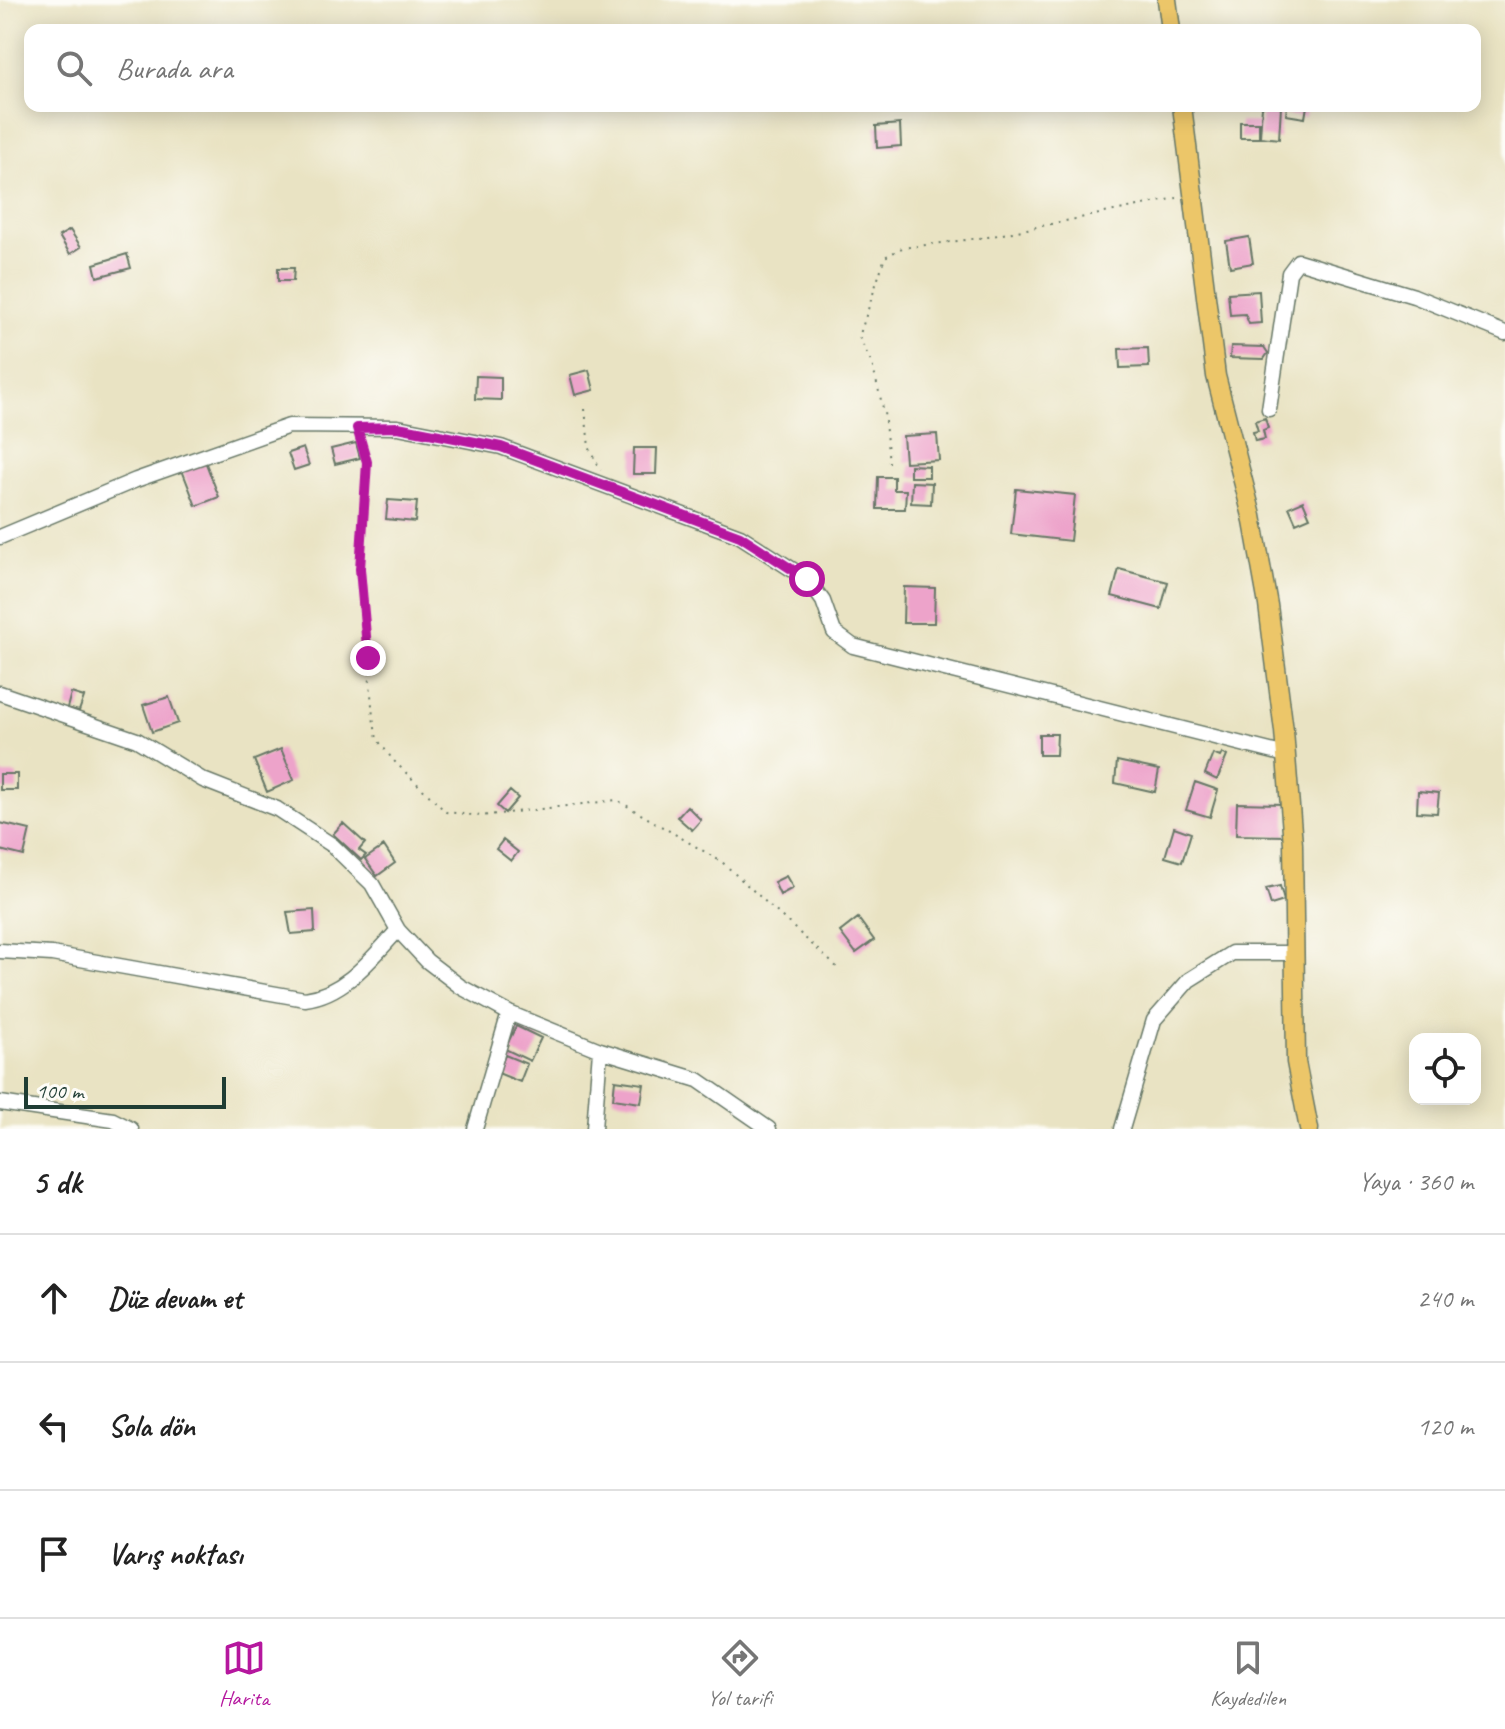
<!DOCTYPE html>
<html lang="tr">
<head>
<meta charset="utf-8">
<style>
	:root { --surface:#fff; --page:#f2f2f2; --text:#222; --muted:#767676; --line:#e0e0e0; --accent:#b5179e }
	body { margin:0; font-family:Caveat,sans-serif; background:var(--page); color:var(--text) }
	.controls { position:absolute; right:24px; bottom:24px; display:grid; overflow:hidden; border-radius:16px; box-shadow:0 4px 20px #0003 }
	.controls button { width:72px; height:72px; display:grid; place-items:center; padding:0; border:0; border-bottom:2px solid var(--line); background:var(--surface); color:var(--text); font:40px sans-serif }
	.scale { position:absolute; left:24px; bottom:20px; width:202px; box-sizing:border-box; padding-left:8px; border:4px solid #1f3d34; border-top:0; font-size:22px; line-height:28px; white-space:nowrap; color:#1f3d34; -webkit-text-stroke:6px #fdfcf7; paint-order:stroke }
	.stop { position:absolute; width:24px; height:24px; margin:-18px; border:6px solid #b5179e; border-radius:50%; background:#fff }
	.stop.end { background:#b5179e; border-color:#fff; box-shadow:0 2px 8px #0008 }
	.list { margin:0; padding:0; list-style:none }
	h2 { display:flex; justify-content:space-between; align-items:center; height:104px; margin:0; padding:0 32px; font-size:34px }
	h2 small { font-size:26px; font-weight:400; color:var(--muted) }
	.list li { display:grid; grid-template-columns:52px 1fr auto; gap:24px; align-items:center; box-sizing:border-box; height:128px; padding:0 32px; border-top:2px solid var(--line) }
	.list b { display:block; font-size:30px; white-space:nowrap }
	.list em { font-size:26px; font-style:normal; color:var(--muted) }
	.icon { flex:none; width:44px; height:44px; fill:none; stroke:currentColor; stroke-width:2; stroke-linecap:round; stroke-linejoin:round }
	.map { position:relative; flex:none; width:1505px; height:1129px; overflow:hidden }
	.search { position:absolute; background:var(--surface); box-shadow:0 4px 20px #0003; left:24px; right:24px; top:24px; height:88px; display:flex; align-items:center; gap:20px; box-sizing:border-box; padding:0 28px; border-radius:16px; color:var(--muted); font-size:30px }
	.sheet { height:488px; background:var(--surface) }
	nav { display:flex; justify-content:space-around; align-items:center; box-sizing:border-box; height:112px; border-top:2px solid var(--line); background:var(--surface); font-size:22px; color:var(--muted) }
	nav a { display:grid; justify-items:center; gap:4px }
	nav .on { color:var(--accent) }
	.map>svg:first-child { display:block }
	.building { fill:#eda3ca }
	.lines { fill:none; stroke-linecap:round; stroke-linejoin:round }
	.minor-casing { stroke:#676; stroke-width:17 }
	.major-casing { stroke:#676; stroke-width:21 }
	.path { stroke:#676; stroke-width:2; stroke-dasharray:2 6; stroke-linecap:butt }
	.minor { stroke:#fff; stroke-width:14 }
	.major { stroke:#ecc669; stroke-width:18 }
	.route { stroke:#b5179e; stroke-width:10 }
</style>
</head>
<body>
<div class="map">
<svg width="1505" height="1129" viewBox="0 0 1505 1129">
	<rect width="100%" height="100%" fill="#fdfcf7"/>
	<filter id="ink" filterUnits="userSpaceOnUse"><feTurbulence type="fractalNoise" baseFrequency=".0125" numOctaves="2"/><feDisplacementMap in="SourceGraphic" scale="16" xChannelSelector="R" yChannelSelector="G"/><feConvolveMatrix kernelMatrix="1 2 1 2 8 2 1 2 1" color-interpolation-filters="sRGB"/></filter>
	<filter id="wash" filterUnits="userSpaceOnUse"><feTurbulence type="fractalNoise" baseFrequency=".006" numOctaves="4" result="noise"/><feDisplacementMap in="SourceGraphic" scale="32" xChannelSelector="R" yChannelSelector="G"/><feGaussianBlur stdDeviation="1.8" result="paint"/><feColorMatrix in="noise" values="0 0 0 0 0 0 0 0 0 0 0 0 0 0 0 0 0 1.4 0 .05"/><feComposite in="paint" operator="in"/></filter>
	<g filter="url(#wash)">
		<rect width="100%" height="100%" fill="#e9e3c3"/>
		<g id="blocks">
			<!-- building -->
			<path class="building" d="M1262,106H1281L1279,139L1260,137Z
				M1287,106H1307L1305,118L1286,115Z
				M1240,122H1259V138H1240Z
				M900,124L901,146L877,148L876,126Z
				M70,230L81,247L70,254L59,236Z
				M1249,237L1253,263L1230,267L1226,241Z
				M127,254L131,268L97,277L94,264Z
				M278,268H294L293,281H278Z
				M1259,291L1261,323L1249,324L1245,314L1230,315L1228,293Z
				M1231,346L1264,347L1268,353L1264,359L1230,358Z
				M1148,348L1149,367L1120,368L1119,349Z
				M589,370L594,390L575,395L570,375Z
				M476,376L501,377V400L475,399Z
				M1265,418L1268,428L1263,430L1265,439L1255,441L1253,432L1258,431L1255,421Z
				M937,434L939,460L905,462L903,436Z
				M356,443L360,458L335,464L331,449Z
				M303,448L309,465L294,470L288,453Z
				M634,448H657L656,474H633Z
				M205,461L219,497L196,506L182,470Z
				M910,465L929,466V477H910Z
				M878,477H894V490H906L905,509H877Z
				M912,482L932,483L931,504L911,503Z
				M1016,489L1075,495L1070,541L1011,534Z
				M388,500L417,502L415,522L386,519Z
				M1303,501L1310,517L1296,523L1289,507Z
				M1119,569L1168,582L1161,609L1112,596Z
				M904,587L935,588L934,623H903Z
				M71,693L84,697L79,711L67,708Z
				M169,697L178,723L152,732L143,705Z
				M1039,734H1057L1056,755H1039Z
				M281,749L294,780L267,792L254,760Z
				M1222,753L1227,756L1217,780L1205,774L1213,754L1220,757Z
				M1117,761L1159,770L1155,792L1115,783Z
				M0,774H17V790H0Z
				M1195,782L1218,790L1210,817L1186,810Z
				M510,791L518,798L505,813L497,806Z
				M1418,791L1439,793L1437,813L1417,812Z
				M1237,803L1286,804V836L1236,835Z
				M687,806L701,820L692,830L677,817Z
				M0,823L30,830L24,856L0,850Z
				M343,823L365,843L359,850L366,855L361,860L333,834Z
				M1174,827L1191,833L1182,862L1165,857Z
				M503,840L518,852L511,861L496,849Z
				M384,846L395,863L377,876L365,859Z
				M786,876L793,888L780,895L774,882Z
				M1280,886L1284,901L1271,905L1266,889Z
				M314,910L315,932L291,934L287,912Z
				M858,918L874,940L856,953L840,932Z
				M516,1026L541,1038L530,1061L505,1049Z
				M505,1055L527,1064L520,1082L498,1073Z
				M615,1080L644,1084L641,1103L613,1099Z"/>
		</g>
	</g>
	<g filter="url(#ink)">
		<use href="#blocks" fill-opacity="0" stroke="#676" stroke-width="2"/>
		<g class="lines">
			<!-- minor casing -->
			<g class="minor-casing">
				<path id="minor" d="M1269,409L1289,273L1298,261L1414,296L1505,333
					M0,537L136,480L289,426L398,427L501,447L740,536L807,579L823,601L834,632L853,646L1286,755
					M0,693L137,740L203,780L277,809L332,845L372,884L398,930L427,961L461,987L509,1013L600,1050L698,1080L769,1129
					M0,951L52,954L305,999C345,994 372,958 398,930
					M0,1103L113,1120L131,1129
					M475,1129L509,1013
					M594,1129L600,1050
					M1122,1129L1154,1020L1189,980L1232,953H1294"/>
			</g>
			<!-- major casing -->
			<g class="major-casing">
				<path id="major" d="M1167,0L1171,30
					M1182,106L1216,376L1252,516L1268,605L1284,731L1293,844L1296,1062L1309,1129"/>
			</g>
			<!-- path -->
			<path class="path" d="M585,409L589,447L601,470
				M361,441L367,462L360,569L373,717L377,739L393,760L446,812L481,816L617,800L722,862L840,970
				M889,463L884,412L872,364L859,337L885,257L902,248L988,237L1177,198"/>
			<!-- minor -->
			<use href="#minor" class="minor"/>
			<!-- major -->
			<use href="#major" class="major"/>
		</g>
	</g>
	<g class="lines" filter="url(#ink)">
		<!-- route -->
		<path class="route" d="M368,658L360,569L367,462L357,428L398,427L501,447L740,536L807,579"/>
	</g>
</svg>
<div class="controls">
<button><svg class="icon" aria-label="locate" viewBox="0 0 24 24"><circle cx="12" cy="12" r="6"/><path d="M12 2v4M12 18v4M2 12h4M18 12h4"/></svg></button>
</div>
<div class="scale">100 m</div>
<div class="stop" style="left:807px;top:579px"></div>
<div class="stop end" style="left:368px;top:658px"></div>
<div class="search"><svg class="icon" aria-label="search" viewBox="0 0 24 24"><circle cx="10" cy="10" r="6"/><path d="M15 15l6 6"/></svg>Burada ara</div>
</div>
<section class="sheet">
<h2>5 dk<small>Yaya · 360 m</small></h2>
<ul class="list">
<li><svg class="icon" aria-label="ahead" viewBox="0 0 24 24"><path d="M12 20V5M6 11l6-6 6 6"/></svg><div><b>Düz devam et</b></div><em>240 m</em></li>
<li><svg class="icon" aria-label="left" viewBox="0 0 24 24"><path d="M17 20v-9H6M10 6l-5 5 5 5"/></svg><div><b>Sola dön</b></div><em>120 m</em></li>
<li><svg class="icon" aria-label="arrive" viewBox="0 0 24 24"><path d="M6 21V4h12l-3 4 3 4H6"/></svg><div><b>Varış noktası</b></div></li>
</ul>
</section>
<nav>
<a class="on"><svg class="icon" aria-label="map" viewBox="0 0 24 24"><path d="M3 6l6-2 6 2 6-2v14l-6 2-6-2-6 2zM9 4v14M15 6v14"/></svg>Harita</a>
<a><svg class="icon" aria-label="directions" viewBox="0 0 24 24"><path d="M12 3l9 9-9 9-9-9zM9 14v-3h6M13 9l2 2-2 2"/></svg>Yol tarifi</a>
<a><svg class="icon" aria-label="saved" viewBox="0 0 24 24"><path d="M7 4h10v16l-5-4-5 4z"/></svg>Kaydedilen</a>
</nav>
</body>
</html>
